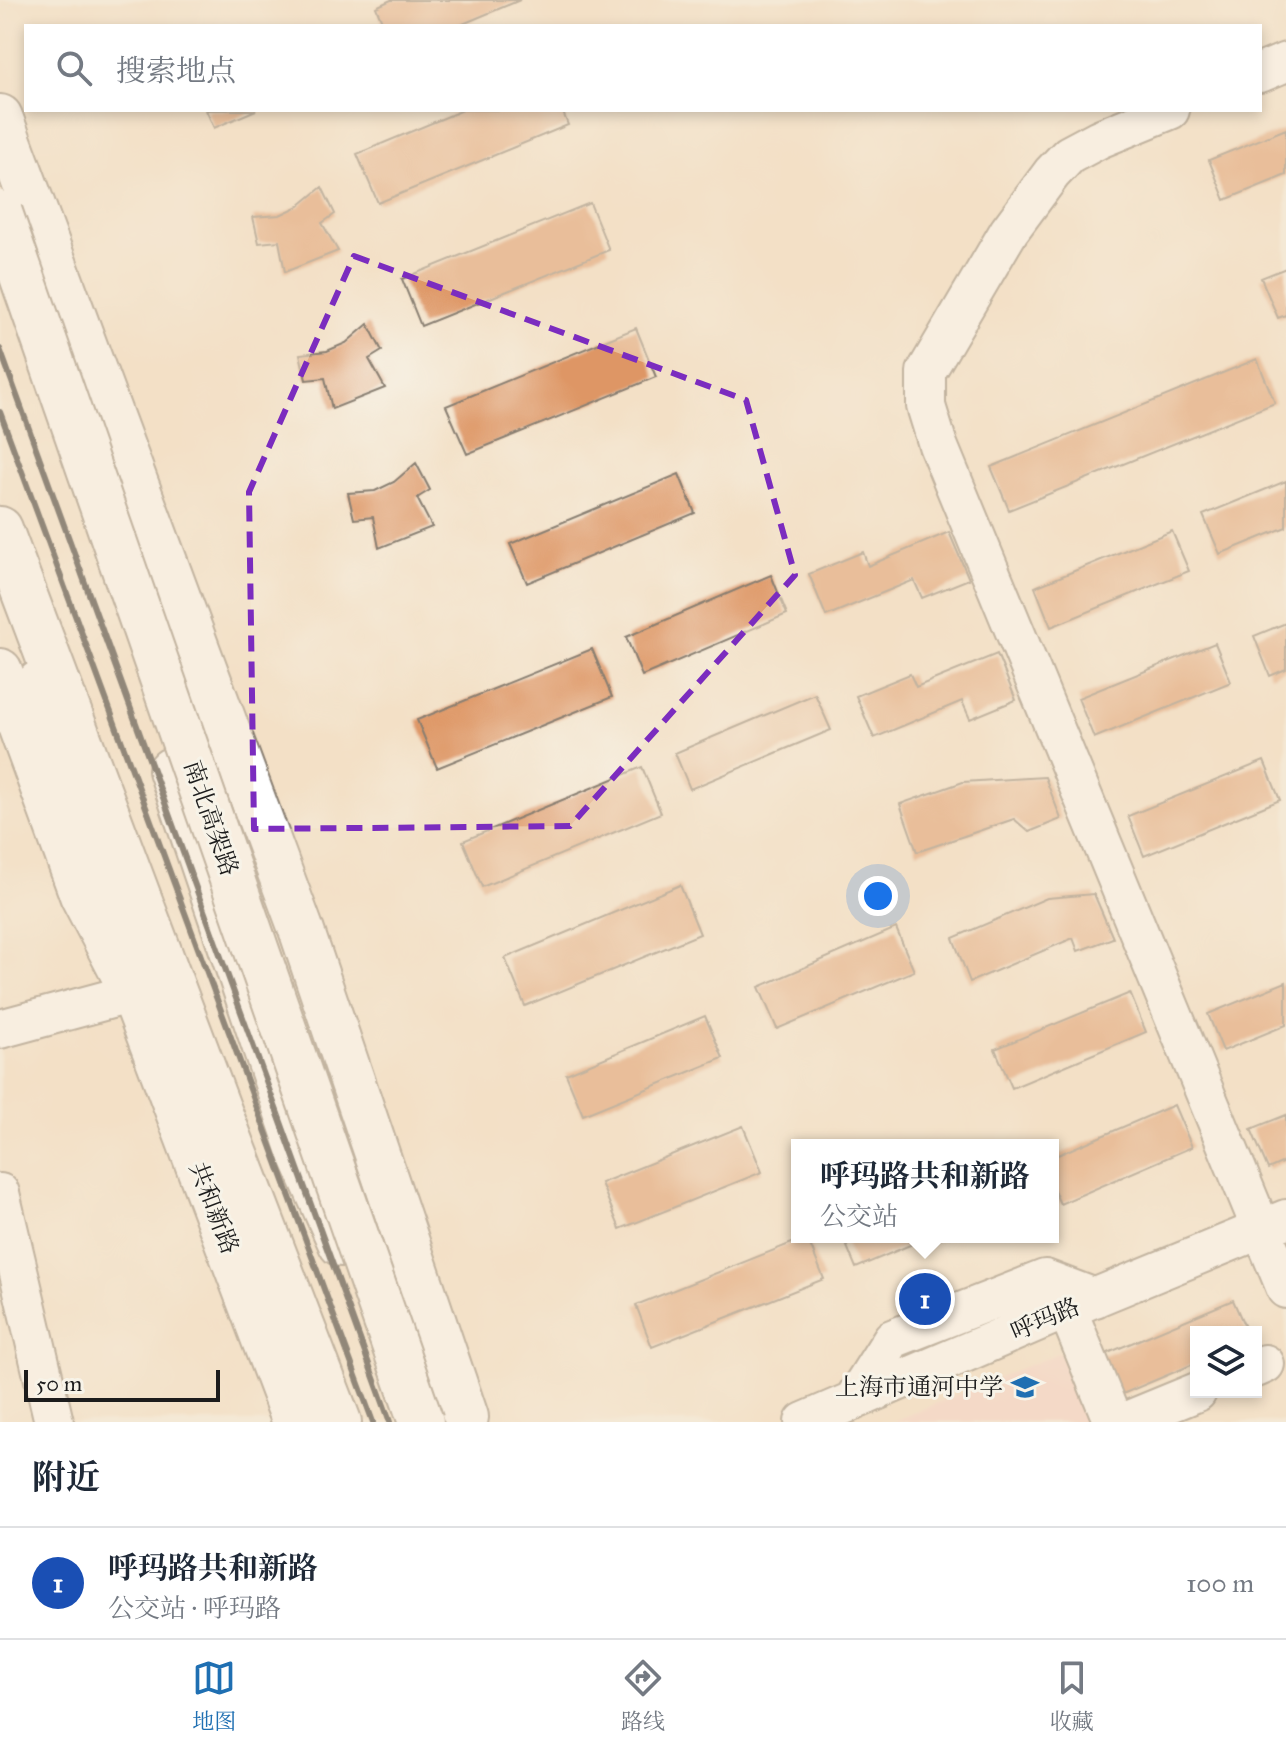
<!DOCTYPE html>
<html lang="zh">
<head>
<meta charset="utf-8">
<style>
	:root { --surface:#fff; --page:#f2f2f3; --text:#1f2937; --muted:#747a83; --line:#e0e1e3; --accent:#1f6fb2 }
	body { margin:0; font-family:"IM FELL Great Primer","Noto Serif SC",serif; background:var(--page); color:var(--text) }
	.controls { position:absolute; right:24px; bottom:24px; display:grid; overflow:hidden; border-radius:0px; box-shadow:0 4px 12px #0003 }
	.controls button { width:72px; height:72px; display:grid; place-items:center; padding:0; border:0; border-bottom:2px solid var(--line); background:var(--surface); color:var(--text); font:40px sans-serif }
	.scale { position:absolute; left:24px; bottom:20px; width:196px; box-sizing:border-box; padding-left:8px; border:4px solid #1c1c1c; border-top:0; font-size:22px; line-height:28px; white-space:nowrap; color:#1c1c1c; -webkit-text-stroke:6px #f7f3e8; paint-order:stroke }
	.you { position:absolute; left:878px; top:896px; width:28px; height:28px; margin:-20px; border:6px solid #fff; border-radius:50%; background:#1a73e8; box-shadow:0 0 0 12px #1a73e833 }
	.badge { display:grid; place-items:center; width:52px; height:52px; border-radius:50%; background:var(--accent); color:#fff; font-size:26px; font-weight:700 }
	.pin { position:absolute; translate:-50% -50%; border:4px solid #fff; box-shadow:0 2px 8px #0006 }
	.popup { position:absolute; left:791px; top:1139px; width:268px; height:104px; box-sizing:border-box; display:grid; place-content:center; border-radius:0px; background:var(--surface); filter:drop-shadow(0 2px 6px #0005); font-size:26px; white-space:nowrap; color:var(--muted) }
	.popup b { font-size:30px; color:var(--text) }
	.popup::after { content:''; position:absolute; left:50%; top:100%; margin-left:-16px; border:16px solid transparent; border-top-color:var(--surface) }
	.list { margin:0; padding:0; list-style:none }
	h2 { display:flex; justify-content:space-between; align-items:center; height:104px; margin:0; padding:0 32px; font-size:34px }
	h2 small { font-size:26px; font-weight:400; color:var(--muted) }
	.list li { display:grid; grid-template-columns:52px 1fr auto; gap:24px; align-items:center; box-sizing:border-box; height:112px; padding:0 32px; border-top:2px solid var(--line) }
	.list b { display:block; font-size:30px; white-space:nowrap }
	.list p { margin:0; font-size:26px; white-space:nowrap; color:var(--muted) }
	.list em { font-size:26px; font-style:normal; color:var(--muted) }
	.icon { flex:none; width:44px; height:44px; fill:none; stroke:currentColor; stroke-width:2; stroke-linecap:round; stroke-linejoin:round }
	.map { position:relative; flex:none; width:1286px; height:1422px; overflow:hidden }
	.search { position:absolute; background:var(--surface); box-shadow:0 4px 12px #0003; left:24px; right:24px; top:24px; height:88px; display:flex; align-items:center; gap:20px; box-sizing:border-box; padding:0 28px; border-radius:0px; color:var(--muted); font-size:30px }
	.sheet { height:216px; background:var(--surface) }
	nav { display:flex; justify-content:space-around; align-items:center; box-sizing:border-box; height:112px; border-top:2px solid var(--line); background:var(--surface); font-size:22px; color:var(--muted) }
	nav a { display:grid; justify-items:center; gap:4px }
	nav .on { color:var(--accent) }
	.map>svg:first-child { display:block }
	.built { fill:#f7d1c7 }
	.building { fill:#de9665 }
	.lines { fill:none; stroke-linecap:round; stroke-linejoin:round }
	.minor-casing { stroke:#887e71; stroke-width:42 }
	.major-casing { stroke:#887e71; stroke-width:48 }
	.highway-casing { stroke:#887e71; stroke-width:48 }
	.minor { stroke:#fff; stroke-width:38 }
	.major { stroke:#fff; stroke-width:44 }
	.highway { stroke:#fff; stroke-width:44 }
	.rail { stroke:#1c1c1c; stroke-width:6 }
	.highway-bridge-casing { stroke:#887e71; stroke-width:48; stroke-linecap:butt }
	.highway-bridge { stroke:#fff; stroke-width:44 }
	.marked { fill:none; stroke:#7b2cbf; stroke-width:6; stroke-dasharray:16 10; stroke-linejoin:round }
	.labels { text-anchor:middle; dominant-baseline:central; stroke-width:6; stroke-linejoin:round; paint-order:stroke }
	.street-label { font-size:24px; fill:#1c1c1c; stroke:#f7f3e8 }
	.poi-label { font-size:24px; fill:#1c1c1c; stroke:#f7f3e8; text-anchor:end }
</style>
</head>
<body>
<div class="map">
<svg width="1286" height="1422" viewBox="0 0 1286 1422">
	<rect width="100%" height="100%" fill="#f7f3e8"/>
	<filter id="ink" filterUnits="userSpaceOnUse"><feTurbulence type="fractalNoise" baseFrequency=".0125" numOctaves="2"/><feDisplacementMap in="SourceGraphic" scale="16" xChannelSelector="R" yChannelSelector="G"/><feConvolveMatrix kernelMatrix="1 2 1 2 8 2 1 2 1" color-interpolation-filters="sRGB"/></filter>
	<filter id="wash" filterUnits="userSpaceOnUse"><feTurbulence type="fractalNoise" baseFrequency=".006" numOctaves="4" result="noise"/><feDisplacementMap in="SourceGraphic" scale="32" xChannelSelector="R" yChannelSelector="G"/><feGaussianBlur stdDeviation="1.8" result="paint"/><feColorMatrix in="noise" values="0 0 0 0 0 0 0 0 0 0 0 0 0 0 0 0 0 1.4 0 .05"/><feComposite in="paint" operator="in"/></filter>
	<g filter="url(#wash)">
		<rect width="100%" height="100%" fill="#f3e0c6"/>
		<!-- built -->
		<path class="built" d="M1060,1352L1089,1422H892Z"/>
		<g id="blocks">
			<!-- building -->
			<path class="building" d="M391,0H520L458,26H384L376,7Z
				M206,110H256L214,128Z
				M463,110H562L568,125L378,203L357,154Z
				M1286,129V175L1225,200L1209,160Z
				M322,187L335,214L322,223L338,251L285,272L279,241L259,243L253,217L280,215L299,206Z
				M590,203L609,250L421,326L402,279Z
				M1286,268V315L1278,318L1261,278Z
				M368,324L382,351L369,359L385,388L332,409L325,378L306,380L300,354L327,351L346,343Z
				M636,328L656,377L467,454L446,406Z
				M1257,359L1275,403L1009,510L991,467Z
				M416,463L430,490L417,498L432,527L379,548L373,517L354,519L348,493L375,491L394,482Z
				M679,474L695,513L527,583L510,544Z
				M1286,481V527L1220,554L1203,515Z
				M1172,531L1189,571L1051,627L1035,587Z
				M949,532L969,579L922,598L914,580L826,616L809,574L863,552L868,566Z
				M771,575L787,614L642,676L626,637Z
				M1286,623V669L1270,676L1254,636Z
				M1215,643L1231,682L1094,738L1078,698Z
				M592,649L612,697L437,768L417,720Z
				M997,654L1016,700L970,719L962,701L874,738L856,696L910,674L916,687Z
				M815,694L831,730L690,789L675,753Z
				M1264,761L1280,800L1144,856L1128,816Z
				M642,767L661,813L482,887L463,841Z
				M1045,777L1061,819L1029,832L1014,819L917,852L900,804L963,782Z
				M680,885L700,934L525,1006L505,958Z
				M1094,894L1113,938L1078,951L1073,938L970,982L953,938L1047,898Z
				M896,928L914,971L777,1029L759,987Z
				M1286,982V1025L1223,1051L1208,1014Z
				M1130,993L1146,1032L1012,1088L995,1049Z
				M705,1016L723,1058L583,1115L566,1074Z
				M1174,1105L1192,1147L1060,1204L1053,1188V1157Z
				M1286,1115V1161L1268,1169L1251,1129Z
				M743,1126L762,1172L620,1229L601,1183Z
				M807,1237L824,1279L652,1347L636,1305Z
				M843,1237H929L856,1268Z
				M1233,1300L1247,1332H1196V1363L1113,1398L1096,1358Z"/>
		</g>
	</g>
	<g filter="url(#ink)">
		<use href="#blocks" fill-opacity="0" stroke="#887e71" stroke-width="2"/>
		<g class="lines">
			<!-- minor casing -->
			<g class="minor-casing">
				<path id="minor" d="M1260,73L1286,62
					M1170,110L1099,139L1069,155L1052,173L1009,231L926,372V406L938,445L1286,1289
					M0,1029L133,993
					M0,1193L54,1422
					M1067,1309L1113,1422
					M1256,1368L1265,1364
					M853,1401L892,1339L1045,1279L1095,1298
					M804,1422L1067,1309L1286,1219
					M1124,1422L1197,1392"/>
			</g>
			<!-- major casing -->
			<g class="major-casing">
				<path id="major" d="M39,683L133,993L295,1422
					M171,770L301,1154L341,1244"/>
			</g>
			<!-- highway casing -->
			<g class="highway-casing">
				<path id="highway" d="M0,117L301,929L466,1417
					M0,529L218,1108L339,1422
					M0,671L82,895L133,993"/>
			</g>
			<!-- minor -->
			<use href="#minor" class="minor"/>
			<!-- major -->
			<use href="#major" class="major"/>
			<!-- highway -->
			<use href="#highway" class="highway"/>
			<!-- rail -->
			<path class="rail" d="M0,349L390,1422
				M0,412L373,1422"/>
			<!-- highway-bridge casing -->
			<g class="highway-bridge-casing">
				<path id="highway-bridge" d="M0,213L421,1422"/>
			</g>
			<!-- highway-bridge -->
			<use href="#highway-bridge" class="highway-bridge"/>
		</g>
	</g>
	<!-- marked area -->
	<path d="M0 0H1286V1422H0ZM354,256L746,400L795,575L570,826L254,829L249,492Z" fill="#f3e0c6" fill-opacity=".55" fill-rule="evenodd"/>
	<path class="marked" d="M354,256L746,400L795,575L570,826L254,829L249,492Z"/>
	<!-- icons -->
	<defs>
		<g id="school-bare" transform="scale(2.16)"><path d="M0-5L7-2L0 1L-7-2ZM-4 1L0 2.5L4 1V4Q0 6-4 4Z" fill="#1f6fb2" stroke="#f7f3e8" stroke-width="2.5" paint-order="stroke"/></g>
	</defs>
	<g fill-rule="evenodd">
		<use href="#school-bare" x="1025" y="1387"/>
	</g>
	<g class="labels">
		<!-- street labels -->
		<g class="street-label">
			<text transform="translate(211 818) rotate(71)">南北高架路</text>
			<text transform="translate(214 1208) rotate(69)">共和新路</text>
			<text transform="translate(1045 1319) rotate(-23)">呼玛路</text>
		</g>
		<!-- poi labels -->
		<g class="poi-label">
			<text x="1003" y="1387">上海市通河中学</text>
		</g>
	</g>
</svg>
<div class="controls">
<button><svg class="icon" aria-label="layers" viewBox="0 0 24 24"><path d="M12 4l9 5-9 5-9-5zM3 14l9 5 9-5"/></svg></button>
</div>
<div class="scale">50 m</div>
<div class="you"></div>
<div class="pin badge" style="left:925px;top:1299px;background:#1a4fb4">1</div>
<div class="popup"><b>呼玛路共和新路</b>公交站</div>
<div class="search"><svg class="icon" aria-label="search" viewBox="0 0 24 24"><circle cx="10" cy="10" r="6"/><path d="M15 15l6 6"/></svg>搜索地点</div>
</div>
<section class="sheet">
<h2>附近<small></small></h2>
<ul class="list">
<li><span class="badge" style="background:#1a4fb4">1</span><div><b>呼玛路共和新路</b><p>公交站 · 呼玛路</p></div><em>100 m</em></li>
</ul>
</section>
<nav>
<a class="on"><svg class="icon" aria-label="map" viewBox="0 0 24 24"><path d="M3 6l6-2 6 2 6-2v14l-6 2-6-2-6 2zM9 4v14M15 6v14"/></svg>地图</a>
<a><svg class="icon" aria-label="directions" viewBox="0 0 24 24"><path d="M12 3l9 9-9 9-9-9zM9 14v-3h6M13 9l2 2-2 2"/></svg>路线</a>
<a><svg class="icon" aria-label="saved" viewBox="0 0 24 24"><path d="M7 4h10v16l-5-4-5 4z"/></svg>收藏</a>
</nav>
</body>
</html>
